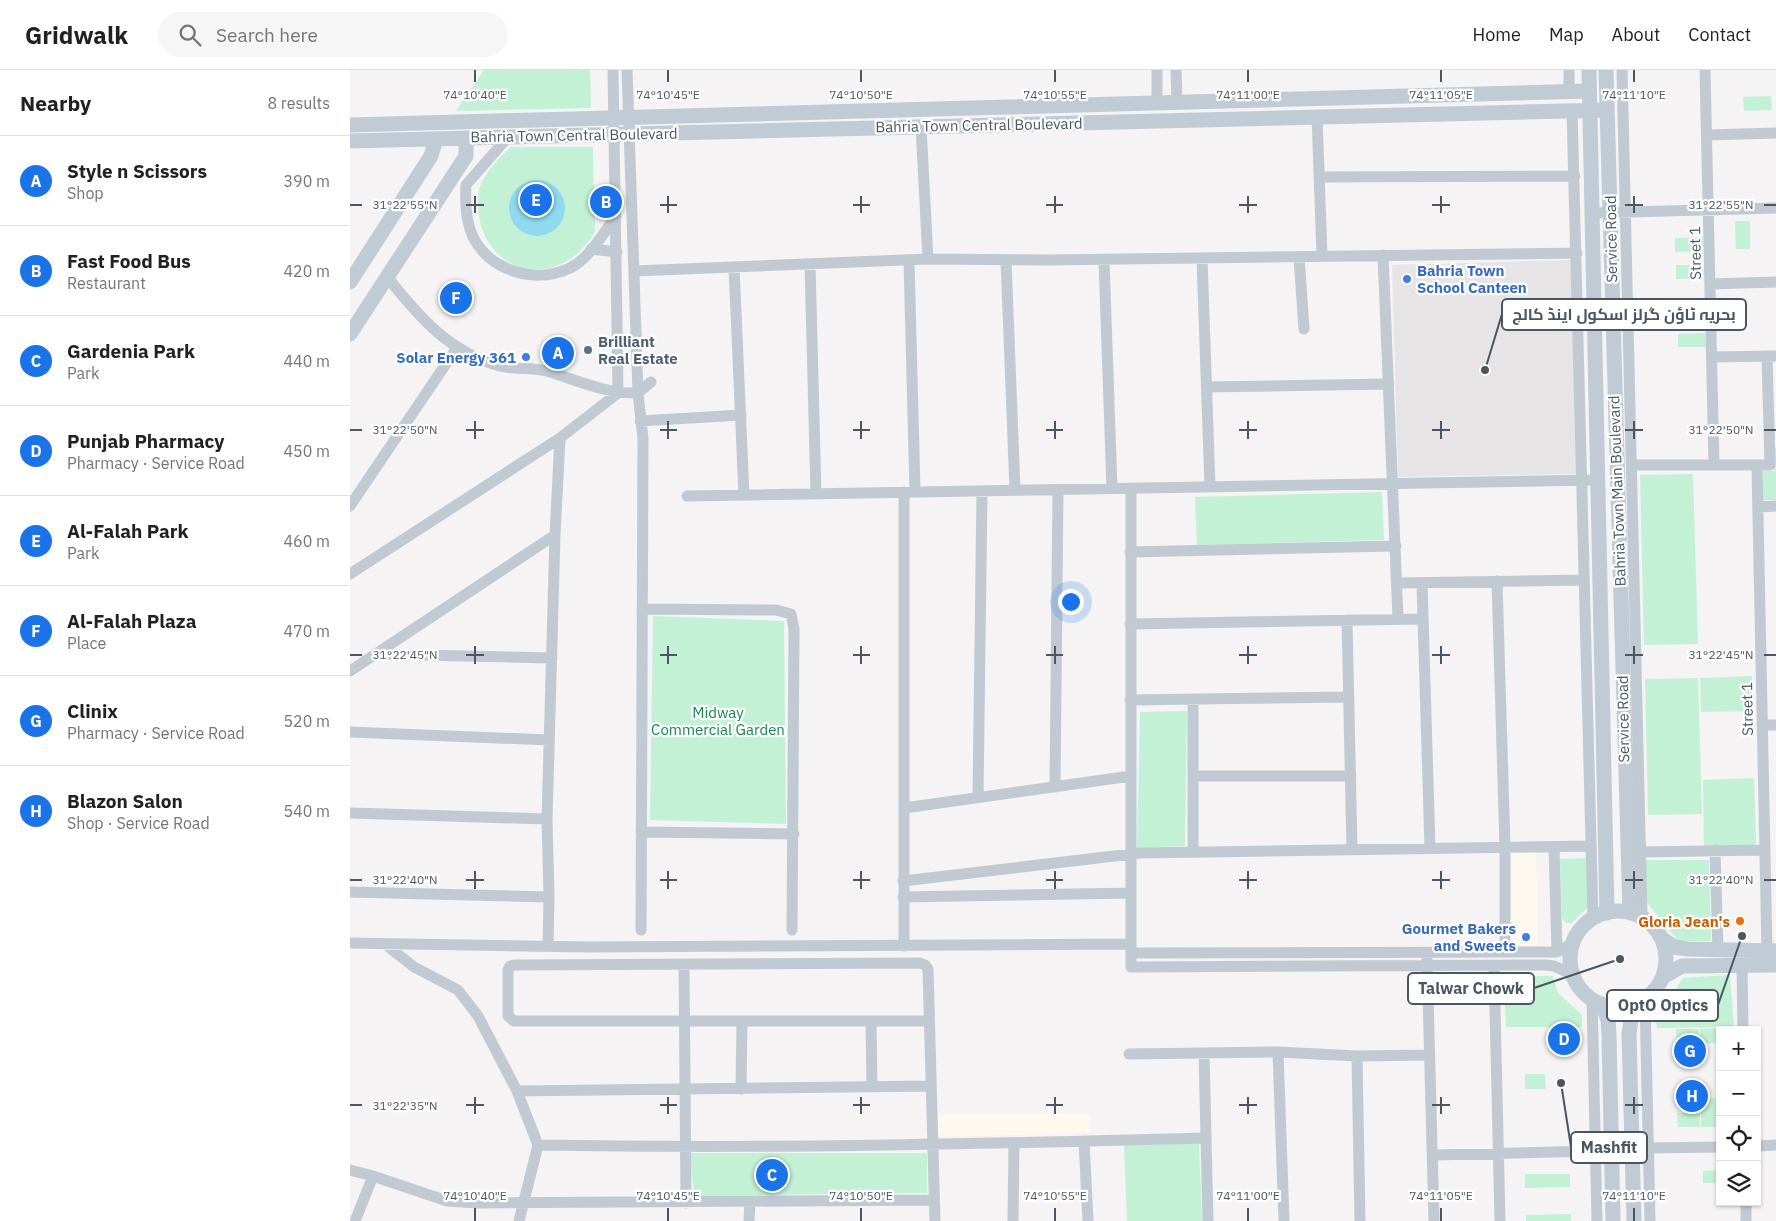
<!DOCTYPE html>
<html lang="en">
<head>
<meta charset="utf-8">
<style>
	:root { --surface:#fff; --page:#f6f6f6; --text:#202124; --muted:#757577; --line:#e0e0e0; --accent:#1a73e8 }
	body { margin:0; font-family:"IBM Plex Sans",Cairo,sans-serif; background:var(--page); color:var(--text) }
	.controls { position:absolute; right:15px; bottom:15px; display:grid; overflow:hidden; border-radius:0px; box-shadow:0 1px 4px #0004 }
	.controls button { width:45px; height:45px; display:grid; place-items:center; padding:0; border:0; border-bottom:1px solid var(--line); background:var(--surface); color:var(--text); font:25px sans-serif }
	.you { position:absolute; left:720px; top:531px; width:18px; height:18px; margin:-12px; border:4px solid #fff; border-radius:50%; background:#1a73e8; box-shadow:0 0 0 8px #1a73e833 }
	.badge { display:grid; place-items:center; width:32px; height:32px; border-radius:50%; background:var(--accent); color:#fff; font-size:16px; font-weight:700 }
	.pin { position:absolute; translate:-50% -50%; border:2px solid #fff; box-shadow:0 1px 5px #0006 }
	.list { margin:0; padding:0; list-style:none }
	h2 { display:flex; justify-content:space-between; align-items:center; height:65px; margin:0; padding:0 20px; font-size:21px }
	h2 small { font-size:16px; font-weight:400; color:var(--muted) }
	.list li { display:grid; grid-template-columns:32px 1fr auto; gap:15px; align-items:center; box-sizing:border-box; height:90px; padding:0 20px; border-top:1px solid var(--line) }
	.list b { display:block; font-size:19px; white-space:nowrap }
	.list p { margin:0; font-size:16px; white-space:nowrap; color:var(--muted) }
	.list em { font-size:16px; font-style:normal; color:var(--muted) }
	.icon { flex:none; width:28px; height:28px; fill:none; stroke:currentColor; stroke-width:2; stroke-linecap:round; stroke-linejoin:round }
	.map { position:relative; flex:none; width:1426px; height:1151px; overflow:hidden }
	header { display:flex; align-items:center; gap:30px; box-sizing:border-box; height:70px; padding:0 25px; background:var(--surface); border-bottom:1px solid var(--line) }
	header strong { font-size:24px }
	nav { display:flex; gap:28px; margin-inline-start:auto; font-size:18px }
	.search { width:350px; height:45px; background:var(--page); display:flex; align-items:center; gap:12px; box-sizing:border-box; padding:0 18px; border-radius:28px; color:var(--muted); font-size:19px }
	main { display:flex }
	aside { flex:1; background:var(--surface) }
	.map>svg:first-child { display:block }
	.commercial { fill:#fdf9ef }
	.education { fill:#e6e4e5 }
	.green { fill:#c3f1d5 }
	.water { fill:#90daee }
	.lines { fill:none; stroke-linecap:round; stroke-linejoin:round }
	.street { stroke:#c1cad2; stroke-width:11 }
	.secondary { stroke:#c1cbd6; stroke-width:15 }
	.ticks { fill:none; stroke:#4a5661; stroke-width:2 }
	.shop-dot { fill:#3f7fe0; stroke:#fff; stroke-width:2 }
	.service-dot { fill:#5c6f8a; stroke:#fff; stroke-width:2 }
	.food-dot { fill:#e8710a; stroke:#fff; stroke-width:2 }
	.labels { text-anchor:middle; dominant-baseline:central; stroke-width:4.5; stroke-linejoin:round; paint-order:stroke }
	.street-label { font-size:15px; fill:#4a5661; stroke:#fff }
	.shop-label { font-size:15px; font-weight:bold; fill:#366cbe; stroke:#fff; text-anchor:end }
	.service-label { font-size:15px; font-weight:bold; fill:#4e5e75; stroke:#fff; text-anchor:start }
	.park-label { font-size:15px; fill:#17864f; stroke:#fff }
	.food-label { font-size:15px; font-weight:bold; fill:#c56008; stroke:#fff; text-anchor:end }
	.ticks-label { font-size:12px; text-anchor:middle; fill:#4a5661; stroke:#fff; stroke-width:4.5; stroke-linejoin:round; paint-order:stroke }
	.leader { fill:none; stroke:#4a5661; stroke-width:2 }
	.callout-dot { fill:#4a5661; stroke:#fff; stroke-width:2 }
	.callout { fill:#fff; stroke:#4a5661; stroke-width:2 }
	.callout-label { font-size:16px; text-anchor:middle; font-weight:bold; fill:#4a5661 }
</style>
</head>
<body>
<header>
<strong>Gridwalk</strong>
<div class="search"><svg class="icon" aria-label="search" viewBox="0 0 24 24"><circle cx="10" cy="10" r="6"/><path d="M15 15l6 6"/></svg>Search here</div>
<nav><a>Home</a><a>Map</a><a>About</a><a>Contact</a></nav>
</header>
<main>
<aside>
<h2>Nearby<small>8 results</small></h2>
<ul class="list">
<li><span class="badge">A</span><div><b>Style n Scissors</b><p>Shop</p></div><em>390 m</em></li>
<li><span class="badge">B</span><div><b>Fast Food Bus</b><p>Restaurant</p></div><em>420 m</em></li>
<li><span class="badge">C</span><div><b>Gardenia Park</b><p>Park</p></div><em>440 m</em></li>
<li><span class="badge">D</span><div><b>Punjab Pharmacy</b><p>Pharmacy · Service Road</p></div><em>450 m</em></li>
<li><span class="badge">E</span><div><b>Al-Falah Park</b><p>Park</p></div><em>460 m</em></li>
<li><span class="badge">F</span><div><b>Al-Falah Plaza</b><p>Place</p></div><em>470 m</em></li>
<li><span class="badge">G</span><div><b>Clinix</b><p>Pharmacy · Service Road</p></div><em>520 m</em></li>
<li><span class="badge">H</span><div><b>Blazon Salon</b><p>Shop · Service Road</p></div><em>540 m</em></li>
</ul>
</aside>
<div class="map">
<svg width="1426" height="1151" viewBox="0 0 1426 1151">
	<rect width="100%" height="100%" fill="#f5f3f3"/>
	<!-- commercial -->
	<path class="commercial" d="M1159,782H1186L1188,875H1159Z
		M587,1044H740L741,1063L587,1067Z"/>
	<!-- education -->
	<path class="education" d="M1224,190L1227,404L1048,407L1042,195Z"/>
	<!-- green -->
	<path class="green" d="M134,0H240L241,38L106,41Z
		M1421,26L1422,40L1394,41L1393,27Z
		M161,77H243C243,97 244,117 244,138C244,145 246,154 245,161C243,168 234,176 229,182C191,217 136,196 129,146C128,138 127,127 129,119C134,103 149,88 161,77Z
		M1385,151H1400V179H1386Z
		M1353,167V181L1325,182V168Z
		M1326,195H1353L1354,208L1326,209Z
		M1355,263L1356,277H1328V264Z
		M1424,378H1426V430H1413V401H1424Z
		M1343,404L1348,574L1294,575L1290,405Z
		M1032,422L1034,470L847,475L845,427Z
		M303,546L434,551L436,754L300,750Z
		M1402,606L1403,641L1351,642L1350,608Z
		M1348,608L1352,744L1298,745L1295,609Z
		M837,641L835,776L787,778L790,642Z
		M1404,708L1406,776L1354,778L1353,710Z
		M1237,788L1238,837L1222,853H1216L1212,848L1210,789Z
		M1295,790H1359L1361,871H1328L1296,831Z
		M1380,905L1384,957L1307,958L1305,945L1317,933L1333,908Z
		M1154,906H1203L1208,923L1232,945V957H1156Z
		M1370,958V973H1350V959Z
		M1326,959H1349V973H1327Z
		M1175,1004H1195L1196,1019H1175Z
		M1370,1028V1057H1351V1029Z
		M1327,1043H1350V1057H1328Z
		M849,1072L852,1151H777L774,1074Z
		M340,1083H577V1123L344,1126Z
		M1370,1100V1113H1353V1101Z
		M1175,1104H1220V1117L1175,1118Z
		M1221,1144V1151H1176V1145Z"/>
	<!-- water -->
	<path class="water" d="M159 138a28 28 0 1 1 56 0a28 28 0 1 1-56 0Z"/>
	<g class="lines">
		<!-- street -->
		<path class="street" d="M263,0L268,323
			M277,0L288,323L293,369L291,860
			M807,0V31
			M826,0L827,31
			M1219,0V22
			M1272,0L1292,848
			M1355,0L1364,395
			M1222,40L1243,849
			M967,46L972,186
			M571,57L578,189
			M1357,65L1426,63
			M158,67L116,115C115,132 116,152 123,167C141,202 186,214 220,198C240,188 252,164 266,147
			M969,107L1225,106
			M1243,143L1426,138
			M241,179L267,182
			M1033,185L1048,549
			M949,187L954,259
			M852,188L860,417
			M559,190L565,422
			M656,190L665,420
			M754,190L762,419
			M460,194L466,424
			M384,197L394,425
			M284,201L578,189L698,190L1227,183
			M38,208C70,248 99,282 150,296C165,300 181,297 196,301C227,310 256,324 288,323L301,312
			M1360,214L1426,212
			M1362,287L1426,286
			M857,317L1039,314
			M290,351L391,345
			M1282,395H1420L1417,286
			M1407,396L1417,881
			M781,418V897L1195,895L1204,896L1223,905
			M337,426L1248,410
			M0,436L106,279
			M1408,437L1426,436
			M780,482L1046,476
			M0,504L210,368L268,323
			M1147,511L1155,777V869
			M1047,513L1233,510
			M1072,513L1080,778
			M292,539L426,540L441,544L444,559L442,860
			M997,550L1002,779
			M780,554L1073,549
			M25,584L202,588
			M0,601L205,465
			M780,630L999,627
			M1412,655H1426
			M0,662L199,670
			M843,706H1001
			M705,717L708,420
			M628,727L632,421
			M554,738L781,706
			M0,743L197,749L199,827L198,876
			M197,749L205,465L210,368
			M291,762L444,764
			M1204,777L1207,882
			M1365,780L1368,881
			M843,781V629
			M1290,782L1415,780
			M553,811L790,783L1240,776
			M0,822L199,827
			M553,827L781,823
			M0,873L239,877L781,874
			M35,874L64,897L108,920L128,946L167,1021L188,1075
			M554,876V422
			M781,883L1207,882L1223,873
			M1077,888L1084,1151
			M334,895L336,1133
			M1144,895L1150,1151
			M1392,896L1393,960
			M1242,929L1247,1151
			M1295,929L1300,1151
			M521,951L522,1016
			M579,951H164L158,946V900L160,896L164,895L570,893L575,895L578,899L585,1151
			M928,982L934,1151
			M854,983L858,1151
			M779,984L928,982L1007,986L1079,985
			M1007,986L1010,1151
			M391,1019L392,951
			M167,1021L580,1016
			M734,1071L738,1151
			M1407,1076L1426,1075
			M1299,1078L1370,1077
			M1083,1085L1245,1081
			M0,1100L23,1106
			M1396,1132V1151
			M5,1151L23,1106L97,1131L128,1133L584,1130
			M169,1151L188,1075C410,1079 633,1074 855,1068
			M399,1151L400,1132
			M663,1151L664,1073"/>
		<!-- secondary -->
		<path class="secondary" d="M1239,0L1257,843
			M1256,0L1280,843
			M0,55L1239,21
			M0,71L1257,40
			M0,212L81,86L86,69
			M0,264L116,86V68
			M1220 889a48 48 0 1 1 96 0a48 48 0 1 1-96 0Z
			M1311,868L1324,877L1338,879L1426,881
			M1313,907L1332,896L1426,895
			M1252,934L1258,950L1259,964L1263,1151
			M1284,1151L1279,964L1282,944L1288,933"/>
	</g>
	<!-- ticks -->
	<path class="ticks" d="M125,0V12M318,0V12M511,0V12M705,0V12M898,0V12M1091,0V12M1284,0V12M125,126V143M318,126V143M511,126V143M705,126V143M898,126V143M1091,126V143M1284,126V143M0,135H12M116,135H134M310,135H327M503,135H520M696,135H713M889,135H907M1082,135H1100M1275,135H1293M1414,135H1426M125,351V369M318,351V369M511,351V369M705,351V369M898,351V369M1091,351V369M1284,351V369M0,360H12M116,360H134M310,360H327M503,360H520M696,360H713M889,360H907M1082,360H1100M1275,360H1293M1414,360H1426M125,576V594M318,576V594M511,576V594M705,576V594M898,576V594M1091,576V594M1284,576V594M0,585H12M116,585H134M310,585H327M503,585H520M696,585H713M889,585H907M1082,585H1100M1275,585H1293M1414,585H1426M125,801V819M318,801V819M511,801V819M705,801V819M898,801V819M1091,801V819M1284,801V819M0,810H12M116,810H134M310,810H327M503,810H520M696,810H713M889,810H907M1082,810H1100M1275,810H1293M1414,810H1426M125,1027V1044M318,1027V1044M511,1027V1044M705,1027V1044M898,1027V1044M1091,1027V1044M1284,1027V1044M0,1035H12M116,1035H134M310,1035H327M503,1035H520M696,1035H713M889,1035H907M1082,1035H1100M1275,1035H1293M125,1138V1151M318,1138V1151M511,1138V1151M705,1138V1151M898,1138V1151M1091,1138V1151M1284,1138V1151"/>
	<!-- markers -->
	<g class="shop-dot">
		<circle cx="1057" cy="209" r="5"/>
		<circle cx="176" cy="287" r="5"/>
		<circle cx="1176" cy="867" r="5"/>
	</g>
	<circle class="service-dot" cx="238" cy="280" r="5"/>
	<circle class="food-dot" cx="1390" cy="851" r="5"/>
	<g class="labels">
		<!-- street labels -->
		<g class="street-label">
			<text transform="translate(629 55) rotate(-1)">Bahria Town Central Boulevard</text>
			<text transform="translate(224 65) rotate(-1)">Bahria Town Central Boulevard</text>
			<text transform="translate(1261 169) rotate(-91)">Service Road</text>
			<text transform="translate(1345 183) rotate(-91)">Street 1</text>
			<text transform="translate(1267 421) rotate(-92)">Bahria Town Main Boulevard</text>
			<text transform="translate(1397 639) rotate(-91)">Street 1</text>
			<text transform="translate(1273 649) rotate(-91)">Service Road</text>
		</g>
		<!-- shop labels -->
		<g class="shop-label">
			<text x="1067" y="200" text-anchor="start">Bahria Town<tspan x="1067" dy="17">School Canteen</tspan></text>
			<text x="166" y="287">Solar Energy 361</text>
			<text x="1166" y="858">Gourmet Bakers<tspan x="1166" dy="17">and Sweets</tspan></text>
		</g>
		<!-- service labels -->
		<g class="service-label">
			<text x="248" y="271">Brilliant<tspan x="248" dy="17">Real Estate</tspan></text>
		</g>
		<!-- park labels -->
		<g class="park-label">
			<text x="368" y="642">Midway<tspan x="368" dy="17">Commercial Garden</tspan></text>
		</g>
		<!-- food labels -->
		<g class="food-label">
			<text x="1380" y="851">Gloria Jean's</text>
		</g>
	</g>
	<g class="ticks-label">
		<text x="125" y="29">74°10'40"E</text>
		<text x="318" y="29">74°10'45"E</text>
		<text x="511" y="29">74°10'50"E</text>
		<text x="705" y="29">74°10'55"E</text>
		<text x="898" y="29">74°11'00"E</text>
		<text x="1091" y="29">74°11'05"E</text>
		<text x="1284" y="29">74°11'10"E</text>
		<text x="55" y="139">31°22'55"N</text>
		<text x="1371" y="139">31°22'55"N</text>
		<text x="55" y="364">31°22'50"N</text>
		<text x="1371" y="364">31°22'50"N</text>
		<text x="55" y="589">31°22'45"N</text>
		<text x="1371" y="589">31°22'45"N</text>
		<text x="55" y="814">31°22'40"N</text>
		<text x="1371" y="814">31°22'40"N</text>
		<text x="55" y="1040">31°22'35"N</text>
		<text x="125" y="1130">74°10'40"E</text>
		<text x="318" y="1130">74°10'45"E</text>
		<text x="511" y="1130">74°10'50"E</text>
		<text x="705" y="1130">74°10'55"E</text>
		<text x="898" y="1130">74°11'00"E</text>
		<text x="1091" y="1130">74°11'05"E</text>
		<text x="1284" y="1130">74°11'10"E</text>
	</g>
	<!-- callouts -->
	<path class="leader" d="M1135 300L1152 244M1270 889L1184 918M1392 866L1368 935M1211 1013L1221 1077"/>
	<g class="callout-dot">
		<circle cx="1135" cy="300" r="5"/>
		<circle cx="1270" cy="889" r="5"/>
		<circle cx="1392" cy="866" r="5"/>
		<circle cx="1211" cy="1013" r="5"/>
	</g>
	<g class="callout">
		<rect x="1152" y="229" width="244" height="31" rx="5"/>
		<rect x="1058" y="903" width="126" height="31" rx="5"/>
		<rect x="1257" y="920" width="111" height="31" rx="5"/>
		<rect x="1221" y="1062" width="76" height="31" rx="5"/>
	</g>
	<g class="callout-label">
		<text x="1274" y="250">بحریہ ٹاؤن گرلز اسکول اینڈ کالج</text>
		<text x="1121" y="924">Talwar Chowk</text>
		<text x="1313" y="941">OptO Optics</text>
		<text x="1259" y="1083">Mashfit</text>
	</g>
</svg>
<div class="controls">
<button>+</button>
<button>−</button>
<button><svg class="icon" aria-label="locate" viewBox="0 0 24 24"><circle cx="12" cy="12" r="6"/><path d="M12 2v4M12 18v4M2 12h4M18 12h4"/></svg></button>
<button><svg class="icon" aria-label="layers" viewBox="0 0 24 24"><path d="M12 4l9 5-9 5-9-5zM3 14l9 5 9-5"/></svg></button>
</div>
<div class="you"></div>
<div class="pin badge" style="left:208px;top:283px">A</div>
<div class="pin badge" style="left:256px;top:132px">B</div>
<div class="pin badge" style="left:422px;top:1105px">C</div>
<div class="pin badge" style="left:1214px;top:969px">D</div>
<div class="pin badge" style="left:186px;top:130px">E</div>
<div class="pin badge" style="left:106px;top:228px">F</div>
<div class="pin badge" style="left:1340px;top:981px">G</div>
<div class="pin badge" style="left:1342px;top:1026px">H</div>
</div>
</main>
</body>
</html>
